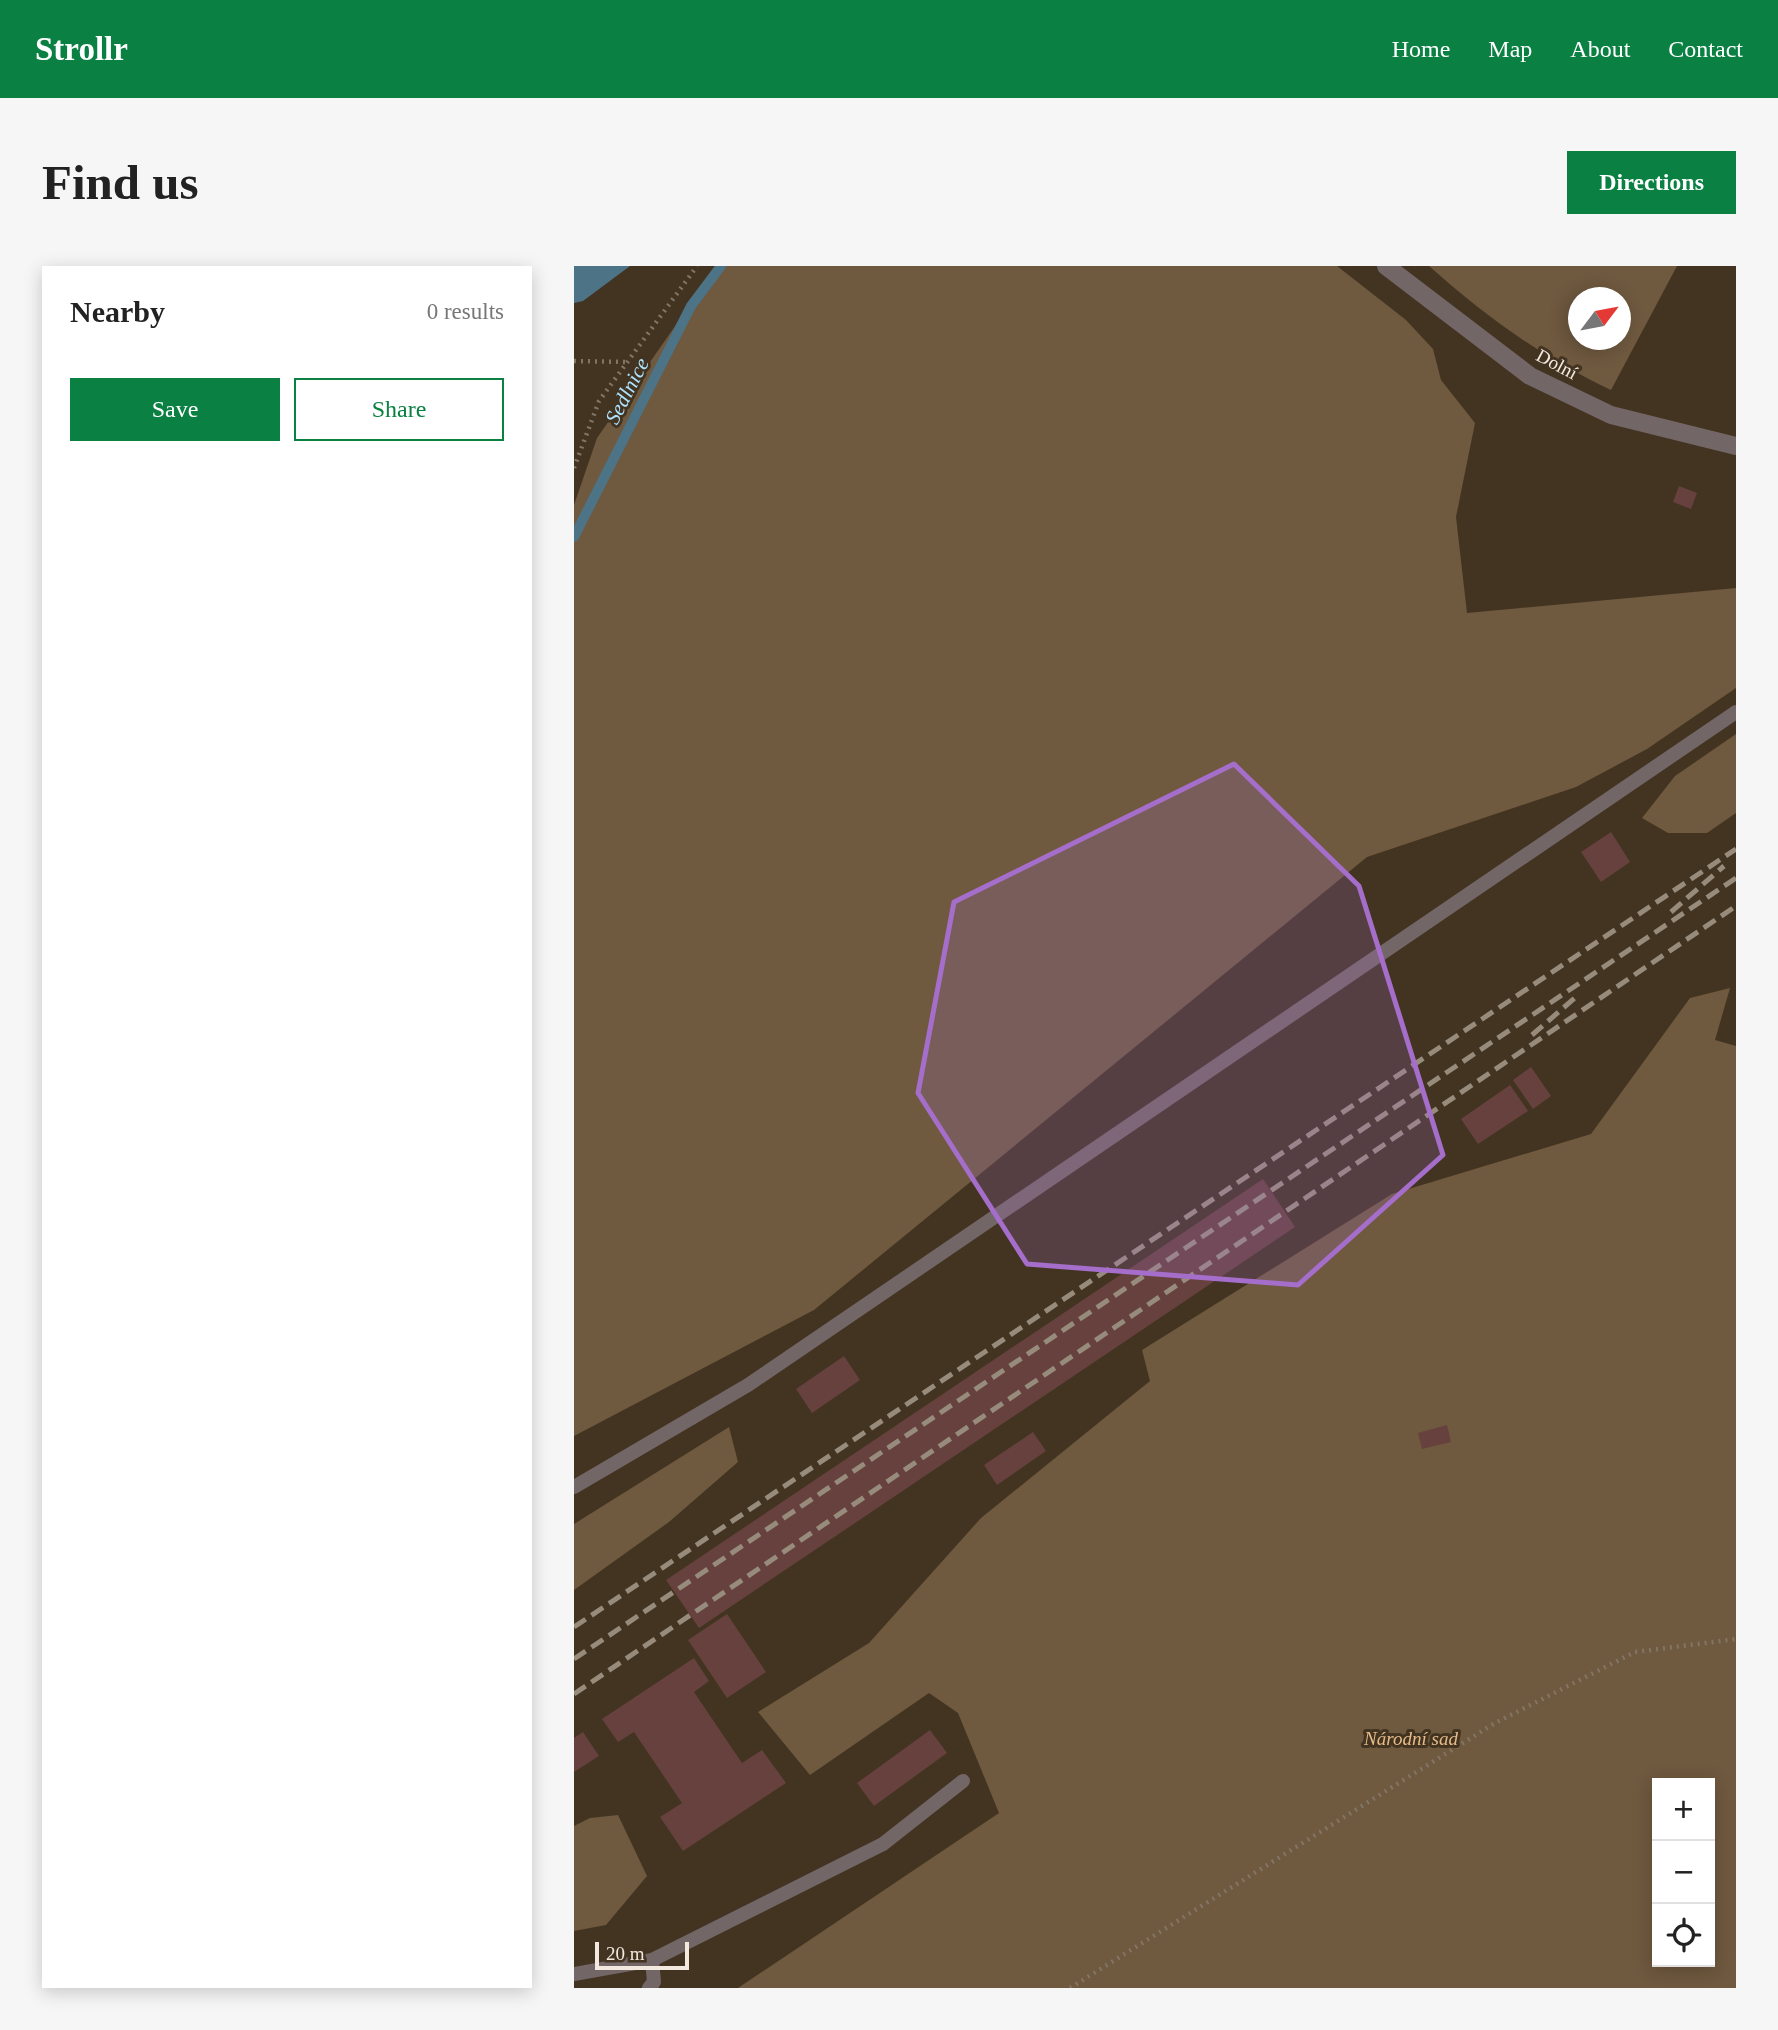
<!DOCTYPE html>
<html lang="en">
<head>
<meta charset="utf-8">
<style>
	:root { --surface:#fff; --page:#f6f6f6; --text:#222; --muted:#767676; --line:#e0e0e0; --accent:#0b8043 }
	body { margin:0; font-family:"Times New Roman",serif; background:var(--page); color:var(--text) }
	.controls { position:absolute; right:21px; bottom:21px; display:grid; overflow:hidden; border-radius:0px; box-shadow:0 4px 18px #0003 }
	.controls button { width:63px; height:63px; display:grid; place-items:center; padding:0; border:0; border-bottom:2px solid var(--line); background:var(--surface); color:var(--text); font:35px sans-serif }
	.compass { position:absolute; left:994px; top:21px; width:63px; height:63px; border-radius:50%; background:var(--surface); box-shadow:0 4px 18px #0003; rotate:58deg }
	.scale { position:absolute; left:21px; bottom:18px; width:94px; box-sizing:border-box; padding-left:7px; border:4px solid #f3e9de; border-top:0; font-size:19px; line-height:24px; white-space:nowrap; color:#f3e9de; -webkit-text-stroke:5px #433422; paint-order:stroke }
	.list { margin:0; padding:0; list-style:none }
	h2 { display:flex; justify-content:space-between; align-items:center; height:91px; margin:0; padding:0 28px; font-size:30px }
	h2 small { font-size:23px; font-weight:400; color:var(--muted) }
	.actions { display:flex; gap:14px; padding:21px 28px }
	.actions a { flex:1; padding:16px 0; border:2px solid var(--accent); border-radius:0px; text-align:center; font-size:24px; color:var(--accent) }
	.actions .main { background:var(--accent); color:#fff }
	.icon { flex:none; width:38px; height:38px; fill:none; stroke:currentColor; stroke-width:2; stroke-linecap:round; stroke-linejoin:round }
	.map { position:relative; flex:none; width:1162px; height:1722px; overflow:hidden; border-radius:0px }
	header { display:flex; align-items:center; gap:42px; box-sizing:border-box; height:98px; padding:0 35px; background:var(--accent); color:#fff }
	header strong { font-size:33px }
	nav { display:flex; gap:38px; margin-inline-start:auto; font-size:24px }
	.intro { display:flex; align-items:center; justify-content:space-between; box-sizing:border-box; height:168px; padding:0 42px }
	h1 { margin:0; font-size:49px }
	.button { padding:18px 32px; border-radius:0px; background:var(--accent); color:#fff; font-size:24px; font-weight:700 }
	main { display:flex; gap:42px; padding:0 42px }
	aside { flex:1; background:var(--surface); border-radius:0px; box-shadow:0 4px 18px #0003 }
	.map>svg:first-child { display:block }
	.green { fill:#6f593f; fill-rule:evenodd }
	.water { fill:#4d7386 }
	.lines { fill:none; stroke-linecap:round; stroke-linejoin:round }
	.stream { stroke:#4d7386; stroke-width:10 }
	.building { fill:#66413e }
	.path { stroke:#827565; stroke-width:4.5; stroke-dasharray:2 5; stroke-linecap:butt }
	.lane { stroke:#736666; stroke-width:14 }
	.street { stroke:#736666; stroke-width:18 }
	.rail { stroke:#978b7c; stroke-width:5; stroke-dasharray:14 7; stroke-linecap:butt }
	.marked { fill:#a56eca; fill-opacity:0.2; stroke:#a56eca; stroke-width:5; stroke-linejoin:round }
	.labels { text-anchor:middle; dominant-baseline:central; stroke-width:6; stroke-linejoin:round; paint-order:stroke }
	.street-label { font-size:19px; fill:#f3e9de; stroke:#433422 }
	.park-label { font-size:19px; font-style:italic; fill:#e6bb88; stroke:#433422 }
	.water-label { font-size:21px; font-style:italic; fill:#ade3fe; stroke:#433422 }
</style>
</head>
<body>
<header>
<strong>Strollr</strong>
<nav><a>Home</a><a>Map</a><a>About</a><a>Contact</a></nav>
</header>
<div class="intro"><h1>Find us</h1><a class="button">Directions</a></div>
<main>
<aside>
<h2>Nearby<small>0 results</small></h2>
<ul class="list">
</ul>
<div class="actions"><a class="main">Save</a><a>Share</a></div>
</aside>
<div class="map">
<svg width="1162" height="1722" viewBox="0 0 1162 1722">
	<rect width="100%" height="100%" fill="#433422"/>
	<!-- green -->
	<path class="green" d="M143,0H763L832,54L859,83L867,114L901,157L882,251L893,347L1162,322V422L1073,483L1002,521L793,591L240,1044L0,1170V239L23,172Z
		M855,0H1103L1037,124C969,92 911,50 855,0ZM1004,32H1046V74H1004Z
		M1162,468V547L1133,567H1094L1068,552L1101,510Z
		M1156,722L1141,774L1162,780V1722H164L425,1547L384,1447L355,1427L236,1509L184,1446L295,1377L407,1252L576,1115L568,1084L818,928L1017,868L1116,732ZM1083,1517H1136V1696H1083Z
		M155,1161L164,1196L95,1256L0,1324V1258Z
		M44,1549L73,1610L32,1659L0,1665V1560L16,1552Z"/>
	<!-- water -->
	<path class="water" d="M0,0H56L9,35L0,37Z"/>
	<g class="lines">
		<!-- stream -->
		<path class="stream" d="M0,271L117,40L147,0"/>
	</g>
	<!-- building -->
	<path class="building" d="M1105,220L1123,227L1117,243L1099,236Z
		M1037,566L1056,596L1027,616L1007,586Z
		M957,801L977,830L959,843L939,814Z
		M936,819L954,845L904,878L887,853Z
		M689,913L721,961L125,1362L92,1314Z
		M270,1090L286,1114L238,1147L222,1123Z
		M873,1159L877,1176L848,1183L844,1167Z
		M459,1166L472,1185L423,1219L410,1199Z
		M153,1348L192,1406L153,1432L114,1374Z
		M120,1392L135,1415L120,1426L168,1497L188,1484L212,1517L109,1585L86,1551L108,1537L60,1466L44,1476L28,1453Z
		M356,1464L373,1487L300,1540L283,1517Z
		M9,1466L25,1490L0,1506V1472Z"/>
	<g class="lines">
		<!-- path -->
		<path class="path" d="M0,95L54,96
			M0,202L25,135L123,0
			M496,1722L921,1457L1061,1386L1162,1373"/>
		<!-- lane -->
		<path class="lane" d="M0,1221L174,1119L1162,446
			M0,1708L78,1694L309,1578L389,1515
			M75,1722L80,1716L78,1694"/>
		<!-- street -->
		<path class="street" d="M812,0L956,110L1037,149L1162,180"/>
		<!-- rail -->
		<path class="rail" d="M1097,646L1150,600
			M958,769L1003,730
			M0,1361L1162,583
			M0,1393L1162,612
			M0,1428L1162,640"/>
	</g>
	<!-- marked area -->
	<path class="marked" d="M660,498L785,620L869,889L724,1019L453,998L344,827L380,636Z"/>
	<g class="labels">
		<!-- street labels -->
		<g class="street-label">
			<text transform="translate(983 98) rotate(28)">Dolní</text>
		</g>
		<!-- park labels -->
		<g class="park-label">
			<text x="837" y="1472">Národní sad</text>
		</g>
		<!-- water labels -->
		<g class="water-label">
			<text transform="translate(53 125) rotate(-63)">Sedlnice</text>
		</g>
	</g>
</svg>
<div class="controls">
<button>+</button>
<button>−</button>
<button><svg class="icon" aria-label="locate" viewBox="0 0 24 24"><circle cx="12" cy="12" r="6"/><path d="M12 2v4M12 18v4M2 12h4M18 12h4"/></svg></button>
</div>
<svg class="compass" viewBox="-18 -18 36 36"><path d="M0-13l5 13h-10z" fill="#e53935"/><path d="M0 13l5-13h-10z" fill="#767676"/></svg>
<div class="scale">20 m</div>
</div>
</main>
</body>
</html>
